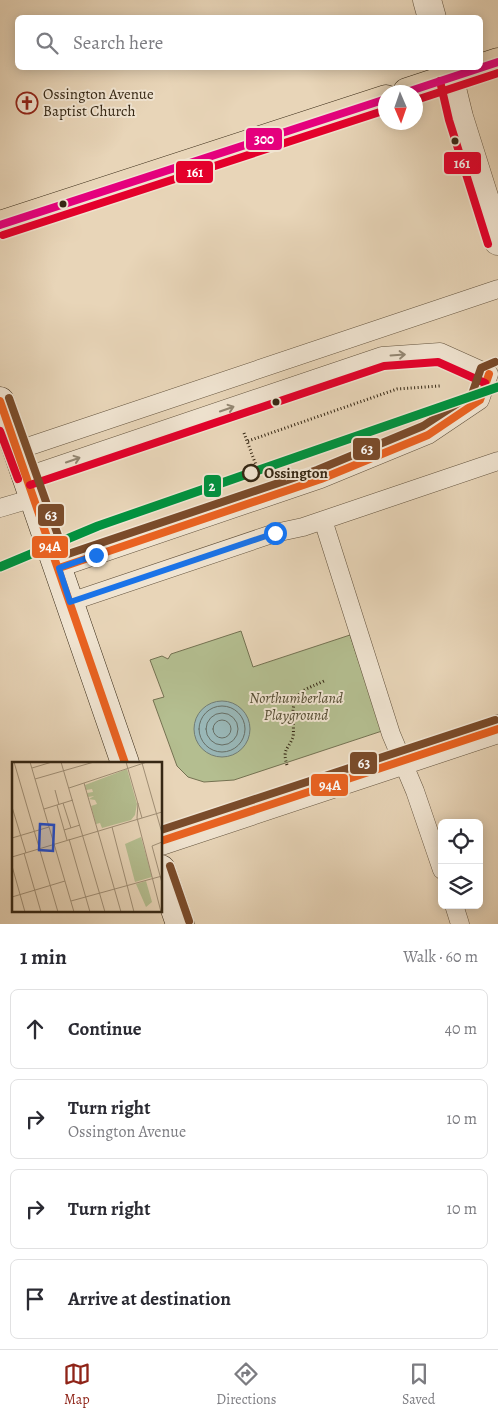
<!DOCTYPE html>
<html lang="en">
<head>
<meta charset="utf-8">
<style>
	:root { --surface:#fff; --page:#f2f2f3; --text:#2b2b33; --muted:#7c7c81; --line:#e1e1e2; --accent:#8f2418 }
	body { margin:0; font-family:Alegreya,serif; background:var(--page); color:var(--text) }
	.controls { position:absolute; right:15px; bottom:15px; display:grid; overflow:hidden; border-radius:8px; box-shadow:0 2px 12px #0003 }
	.controls button { width:45px; height:45px; display:grid; place-items:center; padding:0; border:0; border-bottom:1px solid var(--line); background:var(--surface); color:var(--text); font:25px sans-serif }
	.compass { position:absolute; left:378px; top:85px; width:45px; height:45px; border-radius:50%; background:var(--surface); box-shadow:0 2px 12px #0003; rotate:178deg }
	.stop { position:absolute; width:15px; height:15px; margin:-11px; border:4px solid #1a73e8; border-radius:50%; background:#fff }
	.stop.end { background:#1a73e8; border-color:#fff; box-shadow:0 1px 5px #0008 }
	.list { margin:0; padding:0; list-style:none }
	h2 { display:flex; justify-content:space-between; align-items:center; height:65px; margin:0; padding:0 20px; font-size:21px }
	h2 small { font-size:16px; font-weight:400; color:var(--muted) }
	.list li { display:grid; grid-template-columns:32px 1fr auto; gap:15px; align-items:center; box-sizing:border-box; height:80px; margin:0 10px 10px; padding:0 10px; border:1px solid var(--line); border-radius:8px }
	.list b { display:block; font-size:19px; white-space:nowrap }
	.list p { margin:0; font-size:16px; white-space:nowrap; color:var(--muted) }
	.list em { font-size:16px; font-style:normal; color:var(--muted) }
	.icon { flex:none; width:28px; height:28px; fill:none; stroke:currentColor; stroke-width:2; stroke-linecap:round; stroke-linejoin:round }
	.map { position:relative; flex:none; width:498px; height:924px; overflow:hidden }
	.search { position:absolute; background:var(--surface); box-shadow:0 2px 12px #0003; left:15px; right:15px; top:15px; height:55px; display:flex; align-items:center; gap:12px; box-sizing:border-box; padding:0 18px; border-radius:8px; color:var(--muted); font-size:19px }
	.sheet { height:425px; background:var(--surface) }
	nav { display:flex; justify-content:space-around; align-items:center; box-sizing:border-box; height:70px; border-top:1px solid var(--line); background:var(--surface); font-size:14px; color:var(--muted) }
	nav a { display:grid; justify-items:center; gap:2px }
	nav .on { color:var(--accent) }
	.map>svg:first-child { display:block }
	.green { fill:#b4be90; stroke:#747252 }
	.water { fill:#99b7b7; stroke:#717d76 }
	.lines { fill:none; stroke-linecap:round; stroke-linejoin:round }
	.shore { stroke:#676f66; stroke-width:1 }
	.lane-casing { stroke:#62523d; stroke-width:19 }
	.street-casing { stroke:#62523d; stroke-width:29 }
	.secondary-casing { stroke:#352714; stroke-width:29 }
	.primary-casing { stroke:#352714; stroke-width:29 }
	.path { stroke:#352714; stroke-width:3; stroke-dasharray:1 2.5; stroke-linecap:butt }
	.lane { stroke:#f0e4d1; stroke-width:18 }
	.street { stroke:#f0e4d1; stroke-width:28 }
	.secondary { stroke:#f0e4d1; stroke-width:28 }
	.primary { stroke:#e8d5b8; stroke-width:28 }
	.bus-1-casing { stroke:#f0e4d1; stroke-width:11 }
	.bus-2-casing { stroke:#f0e4d1; stroke-width:11 }
	.bus-3-casing { stroke:#f0e4d1; stroke-width:11 }
	.bus-4-casing { stroke:#f0e4d1; stroke-width:11 }
	.bus-1 { stroke:#e96221; stroke-width:8 }
	.bus-2 { stroke:#e4002b; stroke-width:8 }
	.bus-3 { stroke:#7a4b2a; stroke-width:8 }
	.bus-4 { stroke:#e5007d; stroke-width:8 }
	.metro-1-casing { stroke:#f0e4d1; stroke-width:12 }
	.metro-1 { stroke:#00923f; stroke-width:9 }
	.oneway { stroke:#928672 }
	.route { stroke:#1a73e8; stroke-width:6 }
	.bus-dot { fill:#352714; stroke:#f0e4d1; stroke-width:2 }
	.stop-dot { fill:#f0e4d1; stroke:#352714; stroke-width:2.5 }
	.labels { text-anchor:middle; dominant-baseline:central; stroke-width:4; stroke-linejoin:round; paint-order:stroke }
	.poi-label { font-size:15px; fill:#352714; stroke:#f0e4d1; text-anchor:start }
	.stop-label { font-size:15px; font-weight:bold; fill:#352714; stroke:#f0e4d1; text-anchor:start }
	.park-label { font-size:15px; font-style:italic; fill:#554d33; stroke:#f0e4d1 }
	.inset-road { fill:none; stroke:#a08f76; stroke-width:1 }
	.view { fill:#1d4ed8; fill-opacity:0.15; stroke:#1d4ed8; stroke-width:2.5 }
	.inset-edge { fill:none; stroke:#352714; stroke-width:2.5 }
	.line-badge { stroke:#f0e4d1; stroke-width:2 }
	.badge-label { font-size:14px; text-anchor:middle; font-weight:bold; fill:#fff }
</style>
</head>
<body>
<div class="map">
<svg width="498" height="924" viewBox="0 0 498 924">
	<rect width="100%" height="100%" fill="#e8d5b8"/>
	<filter id="stains"><feTurbulence type="fractalNoise" baseFrequency=".004" numOctaves="4"/><feColorMatrix values="0 0 0 0 .2 0 0 0 0 .09 0 0 0 0 .02 0 0 0 .5 -.17"/></filter>
	<radialGradient id="worn" r=".72"><stop offset=".6" stop-color="#630" stop-opacity="0"/><stop offset="1" stop-color="#630" stop-opacity=".3"/></radialGradient>
	<!-- green -->
	<path class="green" d="M241,631L253,667L350,635L382,731L234,780L204,782L188,777L177,766L153,700L164,697L150,660L162,656L168,659L171,654Z"/>
	<!-- water -->
	<path class="water" d="M194 729a28 28 0 1 1 56 0a28 28 0 1 1-56 0Z"/>
	<g class="lines">
		<!-- shore -->
		<path class="shore" d="M199 729a23 23 0 1 1 46 0a23 23 0 1 1-46 0Z
			M206 729a16 16 0 1 1 32 0a16 16 0 1 1-32 0Z
			M213 729a9 9 0 1 1 18 0a9 9 0 1 1-18 0Z"/>
		<!-- lane casing -->
		<g class="lane-casing">
			<path id="lane" d="M18,450L498,289
				M27,476L382,356L440,352L489,374
				M0,508L34,498
				M323,520L391,734L415,791L442,870
				M59,568L321,479L428,435L480,400L489,374
				M70,602L275,533L303,527L498,461
				M454,905L460,924"/>
		</g>
		<!-- street casing -->
		<g class="street-casing">
			<path id="street" d="M427,0L432,18
				M447,68L459,117L498,241
				M161,841L498,729"/>
		</g>
		<!-- secondary casing -->
		<g class="secondary-casing">
			<path id="secondary" d="M0,401L125,763
				M161,869L180,924"/>
		</g>
		<!-- primary casing -->
		<g class="primary-casing">
			<path id="primary" d="M407,92L498,62
				M0,225L386,99"/>
		</g>
		<!-- path -->
		<path class="path" d="M244,433L259,473
			M248,441L397,389L440,386
			M287,765C282,749 288,750 293,737C294,730 293,723 293,717C292,690 306,690 326,680"/>
		<!-- lane -->
		<use href="#lane" class="lane"/>
		<!-- street -->
		<use href="#street" class="street"/>
		<!-- secondary -->
		<use href="#secondary" class="secondary"/>
		<!-- primary -->
		<use href="#primary" class="primary"/>
		<!-- bus-1 casing -->
		<g class="bus-1-casing">
			<path id="bus-1" d="M0,401L125,763
				M59,568L321,479L428,435L480,400L489,374
				M161,841L498,729"/>
		</g>
		<!-- bus-2 casing -->
		<g class="bus-2-casing">
			<path id="bus-2" d="M440,81L449,120L488,244
				M416,100L498,73
				M3,235L386,110
				M0,431L18,479
				M30,485L384,366L438,362L485,383"/>
		</g>
		<!-- bus-3 casing -->
		<g class="bus-3-casing">
			<path id="bus-3" d="M9,398L65,555L317,470L423,426L472,394L481,368L495,362
				M161,830L495,720
				M170,866L189,921"/>
		</g>
		<!-- bus-4 casing -->
		<g class="bus-4-casing">
			<path id="bus-4" d="M407,92L498,62
				M0,225L386,99"/>
		</g>
		<!-- bus-1 -->
		<use href="#bus-1" class="bus-1"/>
		<!-- bus-2 -->
		<use href="#bus-2" class="bus-2"/>
		<!-- bus-3 -->
		<use href="#bus-3" class="bus-3"/>
		<!-- bus-4 -->
		<use href="#bus-4" class="bus-4"/>
		<!-- metro-1 casing -->
		<g class="metro-1-casing">
			<path id="metro-1" d="M0,567L98,526L498,387"/>
		</g>
		<!-- metro-1 -->
		<use href="#metro-1" class="metro-1"/>
	</g>
	<!-- one-way arrows -->
	<defs><path id="oneway-shaft" d="M-6 0H5M1.5-3L5.5 0L1.5 3" fill="none" stroke-width="1.6" stroke-linecap="round" stroke-linejoin="round" transform="scale(1.25)"/></defs>
	<g class="oneway">
		<use href="#oneway-shaft" transform="translate(398 355) rotate(-4)"/>
		<use href="#oneway-shaft" transform="translate(227 409) rotate(-19)"/>
		<use href="#oneway-shaft" transform="translate(73 460) rotate(-19)"/>
	</g>
	<g class="lines">
		<!-- route -->
		<path class="route" d="M96,555L59,568L70,602L275,533"/>
	</g>
	<!-- icons -->
	<defs>
		<g id="church-ring" transform="scale(1.125)"><circle r="9.5" fill="#f0e4d1" stroke="#8f2418" stroke-width="1.5"/><path d="M-1.2-6h2.4v3.5h3.3v2.4h-3.3V6h-2.4V-.1h-3.3v-2.4h3.3Z" fill="#8f2418"/></g>
	</defs>
	<g fill-rule="evenodd">
		<use href="#church-ring" x="27" y="103"/>
	</g>
	<!-- markers -->
	<g class="bus-dot">
		<circle cx="455" cy="141" r="4.5"/>
		<circle cx="63" cy="204" r="4.5"/>
		<circle cx="276" cy="402" r="4.5"/>
	</g>
	<circle class="stop-dot" cx="251" cy="473" r="8"/>
	<g class="labels">
		<!-- poi labels -->
		<g class="poi-label">
			<text x="43" y="94">Ossington Avenue<tspan x="43" dy="17">Baptist Church</tspan></text>
		</g>
		<!-- stop labels -->
		<g class="stop-label">
			<text x="264" y="473">Ossington</text>
		</g>
		<!-- park labels -->
		<g class="park-label">
			<text x="296" y="698">Northumberland<tspan x="296" dy="17">Playground</tspan></text>
		</g>
	</g>
	<!-- overview -->
	<g transform="translate(12 762)">
		<rect width="150" height="150" fill="#e8d5b8"/>
		<path d="M115,7L125,42L123,53L119,58L90,66L88,61L84,62L79,44L85,42L83,38L77,37L82,34L76,35L75,31L81,30L80,27L74,28L73,23ZM129,75L140,115L123,120L113,82ZM134,119L140,140L134,145L124,122Z" fill="#b4be90"/>
		<path class="inset-road" d="M2,0L46,150M18,0L62,150M49,0L93,150M114,0L130,56M130,1L150,71M20,6L40,0M23,17L82,0M72,21L109,150M57,26L135,0M43,28L47,43M51,41L59,66M126,41L125,56L149,150M45,43L55,78M0,45L14,91M32,47L61,38M100,65L122,150M52,68L68,63M0,76L37,65M57,77L78,150M150,80L140,84L150,121M12,91L29,150M0,95L150,50M0,104L13,150M0,135L53,119M59,139L150,114"/>
		<path class="view" d="M28,62L42,63L41,89L27,88Z"/>
		<rect width="150" height="150" class="inset-edge"/>
	</g>
	<g class="line-badge">
		<rect x="245" y="127" width="38" height="24" rx="5" fill="#e5007d"/>
		<rect x="443" y="151" width="39" height="24" rx="5" fill="#e4002b"/>
		<rect x="175" y="160" width="39" height="24" rx="5" fill="#e4002b"/>
		<rect x="352" y="437" width="29" height="24" rx="5" fill="#7a4b2a"/>
		<rect x="203" y="474" width="19" height="24" rx="5" fill="#00923f"/>
		<rect x="37" y="503" width="28" height="24" rx="5" fill="#7a4b2a"/>
		<rect x="31" y="535" width="38" height="24" rx="5" fill="#e96221"/>
		<rect x="349" y="751" width="29" height="24" rx="5" fill="#7a4b2a"/>
		<rect x="310" y="773" width="39" height="24" rx="5" fill="#e96221"/>
	</g>
	<g class="badge-label">
		<text x="264" y="144">300</text>
		<text x="462" y="168">161</text>
		<text x="195" y="177">161</text>
		<text x="367" y="454">63</text>
		<text x="212" y="491">2</text>
		<text x="51" y="520">63</text>
		<text x="50" y="551">94A</text>
		<text x="364" y="768">63</text>
		<text x="330" y="790">94A</text>
	</g>
	<rect width="100%" height="100%" filter="url(#stains)"/>
	<rect width="100%" height="100%" fill="url(#worn)"/>
</svg>
<div class="controls">
<button><svg class="icon" aria-label="locate" viewBox="0 0 24 24"><circle cx="12" cy="12" r="6"/><path d="M12 2v4M12 18v4M2 12h4M18 12h4"/></svg></button>
<button><svg class="icon" aria-label="layers" viewBox="0 0 24 24"><path d="M12 4l9 5-9 5-9-5zM3 14l9 5 9-5"/></svg></button>
</div>
<svg class="compass" viewBox="-18 -18 36 36"><path d="M0-13l5 13h-10z" fill="#e53935"/><path d="M0 13l5-13h-10z" fill="#7c7c81"/></svg>
<div class="stop" style="left:275px;top:533px"></div>
<div class="stop end" style="left:96px;top:555px"></div>
<div class="search"><svg class="icon" aria-label="search" viewBox="0 0 24 24"><circle cx="10" cy="10" r="6"/><path d="M15 15l6 6"/></svg>Search here</div>
</div>
<section class="sheet">
<h2>1 min<small>Walk · 60 m</small></h2>
<ul class="list">
<li><svg class="icon" aria-label="ahead" viewBox="0 0 24 24"><path d="M12 20V5M6 11l6-6 6 6"/></svg><div><b>Continue</b></div><em>40 m</em></li>
<li><svg class="icon" aria-label="right" viewBox="0 0 24 24"><path d="M7 20v-9h11M14 6l5 5-5 5"/></svg><div><b>Turn right</b><p>Ossington Avenue</p></div><em>10 m</em></li>
<li><svg class="icon" aria-label="right" viewBox="0 0 24 24"><path d="M7 20v-9h11M14 6l5 5-5 5"/></svg><div><b>Turn right</b></div><em>10 m</em></li>
<li><svg class="icon" aria-label="arrive" viewBox="0 0 24 24"><path d="M6 21V4h12l-3 4 3 4H6"/></svg><div><b>Arrive at destination</b></div></li>
</ul>
</section>
<nav>
<a class="on"><svg class="icon" aria-label="map" viewBox="0 0 24 24"><path d="M3 6l6-2 6 2 6-2v14l-6 2-6-2-6 2zM9 4v14M15 6v14"/></svg>Map</a>
<a><svg class="icon" aria-label="directions" viewBox="0 0 24 24"><path d="M12 3l9 9-9 9-9-9zM9 14v-3h6M13 9l2 2-2 2"/></svg>Directions</a>
<a><svg class="icon" aria-label="saved" viewBox="0 0 24 24"><path d="M7 4h10v16l-5-4-5 4z"/></svg>Saved</a>
</nav>
</body>
</html>
